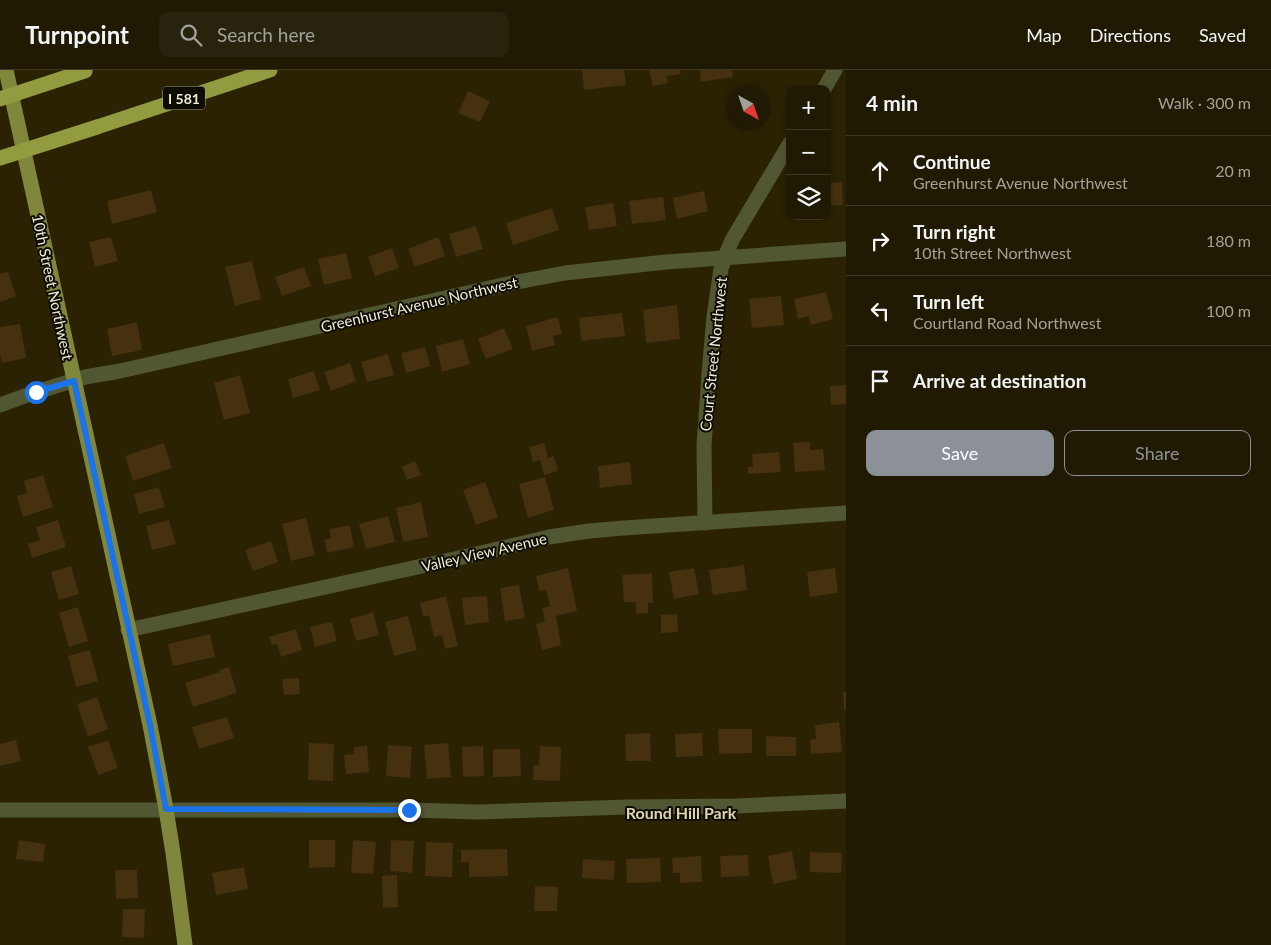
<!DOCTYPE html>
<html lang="en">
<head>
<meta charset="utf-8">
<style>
	:root { --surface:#201a02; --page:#28230c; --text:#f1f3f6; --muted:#a2a199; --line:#3d3824; --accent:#8c9099 }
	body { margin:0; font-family:Lato,sans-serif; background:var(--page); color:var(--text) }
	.controls { position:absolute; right:15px; top:15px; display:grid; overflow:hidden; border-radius:10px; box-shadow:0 2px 8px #0003 }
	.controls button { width:45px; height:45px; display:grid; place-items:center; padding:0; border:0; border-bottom:1px solid var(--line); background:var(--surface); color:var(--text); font:25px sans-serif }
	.compass { position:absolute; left:726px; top:15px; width:45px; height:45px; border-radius:50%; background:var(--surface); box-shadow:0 2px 8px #0003; rotate:140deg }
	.stop { position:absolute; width:15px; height:15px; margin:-11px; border:4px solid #1a73e8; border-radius:50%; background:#fff }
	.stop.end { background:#1a73e8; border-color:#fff; box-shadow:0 1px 5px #0008 }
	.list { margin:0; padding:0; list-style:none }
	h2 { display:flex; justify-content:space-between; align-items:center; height:65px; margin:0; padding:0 20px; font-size:21px }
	h2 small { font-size:16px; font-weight:400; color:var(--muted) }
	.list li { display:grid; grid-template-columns:32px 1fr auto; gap:15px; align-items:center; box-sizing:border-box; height:70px; padding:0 20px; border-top:1px solid var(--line) }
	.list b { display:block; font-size:19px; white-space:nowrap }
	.list p { margin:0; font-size:16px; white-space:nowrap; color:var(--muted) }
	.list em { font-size:16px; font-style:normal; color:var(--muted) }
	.actions { display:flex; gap:10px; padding:15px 20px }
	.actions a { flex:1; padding:11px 0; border:1px solid var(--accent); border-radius:10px; text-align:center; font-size:18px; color:var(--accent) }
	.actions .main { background:var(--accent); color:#fff }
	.icon { flex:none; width:28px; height:28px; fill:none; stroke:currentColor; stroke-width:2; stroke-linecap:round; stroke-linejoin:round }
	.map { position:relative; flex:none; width:846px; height:875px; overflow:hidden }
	header { display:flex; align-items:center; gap:30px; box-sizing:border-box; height:70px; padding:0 25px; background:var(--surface); border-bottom:1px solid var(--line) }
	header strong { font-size:24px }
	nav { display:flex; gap:28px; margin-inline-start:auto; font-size:18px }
	.search { width:350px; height:45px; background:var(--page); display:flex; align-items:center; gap:12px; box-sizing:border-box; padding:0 18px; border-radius:10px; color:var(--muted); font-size:19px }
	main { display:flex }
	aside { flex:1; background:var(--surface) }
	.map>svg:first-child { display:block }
	.building { fill:#45300f }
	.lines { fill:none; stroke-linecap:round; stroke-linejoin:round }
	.minor { stroke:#515633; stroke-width:15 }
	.major { stroke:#80873d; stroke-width:15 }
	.highway { stroke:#929b40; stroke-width:15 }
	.highway-bridge { stroke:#929b40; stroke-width:15 }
	.route { stroke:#1a73e8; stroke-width:6 }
	.labels { text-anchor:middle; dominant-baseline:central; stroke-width:4; stroke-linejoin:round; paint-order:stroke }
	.shield { fill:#0f0c02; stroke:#aca798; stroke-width:1 }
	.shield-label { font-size:14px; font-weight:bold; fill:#efead8 }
	.street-label { font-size:15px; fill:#efead8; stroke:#0f0c02 }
	.neighbourhood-label { font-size:16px; font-weight:bold; fill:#ddd4b1; stroke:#0f0c02 }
</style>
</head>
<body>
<header>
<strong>Turnpoint</strong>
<div class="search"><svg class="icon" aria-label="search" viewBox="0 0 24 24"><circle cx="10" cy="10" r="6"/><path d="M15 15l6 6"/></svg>Search here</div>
<nav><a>Map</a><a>Directions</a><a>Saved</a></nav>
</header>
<main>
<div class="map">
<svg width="846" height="875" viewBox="0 0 846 875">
	<rect width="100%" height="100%" fill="#2a2203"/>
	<!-- building -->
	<path class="building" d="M582,0H624L626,15L584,20Z
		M649,0H680L681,4L667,6L668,13L653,16Z
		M700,0H732L733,7L701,12Z
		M468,21L490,31L480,52L458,43Z
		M842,112L843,135L827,136V113Z
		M151,120L157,142L112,154L107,131Z
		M704,121L708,141L677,149L673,128Z
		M663,127L666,150L632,154L629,131Z
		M613,133L617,156L589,160L585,137Z
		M552,138L559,160L513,175L506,153Z
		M476,156L483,179L456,187L449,164Z
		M111,167L118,191L95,197L89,172Z
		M438,167L445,186L415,197L408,179Z
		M392,178L399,198L375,206L368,187Z
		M346,183L352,208L324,215L318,189Z
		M252,191L261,229L235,236L225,197Z
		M304,197L311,216L282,226L275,207Z
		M8,202L16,226L0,232V204Z
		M826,222L833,249L811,255L809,246L798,249L794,229Z
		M781,226L784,255L752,258L749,229Z
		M677,235L680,269L646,273L643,240Z
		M622,243L625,266L581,271L579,248Z
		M558,247L562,264L553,266L555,275L532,281L526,256Z
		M137,252L142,280L112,286L107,259Z
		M20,254L26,288L2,293L0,285V257Z
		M504,258L513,279L486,289L478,269Z
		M463,269L470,294L442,302L436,276Z
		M425,277L430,296L406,303L401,283Z
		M388,284L394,305L367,312L361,292Z
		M350,293L356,311L331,321L324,302Z
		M314,301L320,320L293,328L288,309Z
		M240,305L250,343L224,350L214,313Z
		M846,315V334L831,335L830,316Z
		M810,372V380L823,379L825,400L795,402L793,373Z
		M164,373L172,398L133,411L125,386Z
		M544,373L548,388L554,386L558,401L544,405L540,390L533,392L529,377Z
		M779,382L781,402L748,404V397H753L752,384Z
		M415,391L421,405L407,410L402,397Z
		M630,392L632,414L600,418L598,396Z
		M43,405L53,437L23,447L17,426L27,423L24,411Z
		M545,407L554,440L528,448L519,414Z
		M485,412L498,447L476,455L463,420Z
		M159,417L165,437L139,444L134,424Z
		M421,432L428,467L403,472L396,438Z
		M388,446L395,472L366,479L359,454Z
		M306,448L315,485L291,491L282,454Z
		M58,450L66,477L32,488L28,474L40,470L36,457Z
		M169,450L176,474L152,480L146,456Z
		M350,455L354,477L327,483L324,470L331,468L329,459Z
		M271,471L278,492L253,501L245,480Z
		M744,495L747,520L713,525L709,500Z
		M71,496L79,524L59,530L51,502Z
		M568,498L577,541L556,546L561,575L542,580L536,554L545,551L542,538L550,536L546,520L539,521L536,506Z
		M694,498L699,524L674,529L669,502Z
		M835,498L838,523L810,527L807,502Z
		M652,503L653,533H648V543L636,544V532H624L622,505Z
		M519,515L525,548L505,551L500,518Z
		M446,526L458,576L445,579L442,565L434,567L429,545L423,547L420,533Z
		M487,526L489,552L465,555L462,528Z
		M78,537L88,571L69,577L59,543Z
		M373,542L379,565L356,571L350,549Z
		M677,544L678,562L661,563V545Z
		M408,546L417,580L394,586L385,552Z
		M332,552L337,571L315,577L310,557Z
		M296,559L302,580L281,587L277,574L272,575L269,567Z
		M210,564L215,587L173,596L168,574Z
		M90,580L98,611L76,617L68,586Z
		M229,597L237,623L193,637L185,613L220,602L219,600Z
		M299,608L300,624L284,625L282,609Z
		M843,622H846V640H844Z
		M97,627L108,659L88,667L77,634Z
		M227,647L234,668L199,679L192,657Z
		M839,652L842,682L811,684L810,670L816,669L815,655Z
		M718,659H752V683L719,684Z
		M650,663L651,691H626L625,664Z
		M702,663L703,686L676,687L675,664Z
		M766,666L796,667V686H766Z
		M16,670L21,691L0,696V674Z
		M108,670L118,698L98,705L88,677Z
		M309,673L334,674L333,711L308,710Z
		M448,673L451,707L427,709L424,675Z
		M388,675L412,677L410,708L386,706Z
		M367,676L369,702L346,704L344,685L354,684V677Z
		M483,676L484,706L463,707L462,677Z
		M540,676L561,677L560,711L533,710L534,695H539Z
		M493,679H520L521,706L493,707Z
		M19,770L45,774L43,792L16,789Z
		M309,770H335V797L309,798Z
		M353,770L376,772L373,804L351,803Z
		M391,770L414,771L412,803L390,801Z
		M426,772L453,773L452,807L425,806Z
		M507,779L508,806L469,807V792H461V780Z
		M792,781L797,809L773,814L768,786Z
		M810,782L842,783L841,803L810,802Z
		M748,785L749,806L721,807L720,786Z
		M701,786L702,812L680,813V803H673L672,788Z
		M660,788L661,812L627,813L626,789Z
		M583,789L615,791L614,810L582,808Z
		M244,797L248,819L216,825L212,803Z
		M115,800H137L138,828L116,829Z
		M397,805L398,837L383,838L382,806Z
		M535,816L558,817L557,841H534Z
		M123,839H145L144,868L122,867Z"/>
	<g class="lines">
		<!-- minor -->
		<path class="minor" d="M824,19L835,0
			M0,335L36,322L85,307L120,301L512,213L565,203L666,192L846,179
			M705,453L704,375L709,304L714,246L721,199L725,187L732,170L790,73
			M128,560L468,486L549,467L589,461L624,458L846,443
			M0,740H409L479,742L627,737L736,736L846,731"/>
		<!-- major -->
		<path class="major" d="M6,0L150,655L166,739L173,783L185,875"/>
		<!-- highway -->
		<path class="highway" d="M97,57L270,0"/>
		<!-- highway-bridge -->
		<path class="highway-bridge" d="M0,29L85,1
			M0,88L97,57"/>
	</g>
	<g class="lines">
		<!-- route -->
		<path class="route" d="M36,322L74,311L150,655L166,739L409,740"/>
	</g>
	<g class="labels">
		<!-- shield labels -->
		<rect class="shield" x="163" y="16.5" width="42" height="23" rx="4"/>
		<g class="shield-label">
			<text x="184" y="28">I 581</text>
		</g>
		<!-- street labels -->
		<g class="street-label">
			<text transform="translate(53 217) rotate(78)">10th Street Northwest</text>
			<text transform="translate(419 234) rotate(-13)">Greenhurst Avenue Northwest</text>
			<text transform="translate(713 284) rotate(-84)">Court Street Northwest</text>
			<text transform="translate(484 482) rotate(-13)">Valley View Avenue</text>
		</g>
		<!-- neighbourhood labels -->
		<g class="neighbourhood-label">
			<text x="681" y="742">Round Hill Park</text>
		</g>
	</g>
</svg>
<div class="controls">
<button>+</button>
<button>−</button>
<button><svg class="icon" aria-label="layers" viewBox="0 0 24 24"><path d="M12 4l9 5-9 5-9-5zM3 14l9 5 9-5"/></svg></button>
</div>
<svg class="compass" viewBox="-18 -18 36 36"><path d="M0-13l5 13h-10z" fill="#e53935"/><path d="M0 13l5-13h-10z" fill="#a2a199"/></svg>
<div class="stop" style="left:36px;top:322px"></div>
<div class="stop end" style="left:409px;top:740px"></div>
</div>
<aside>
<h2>4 min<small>Walk · 300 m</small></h2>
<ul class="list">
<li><svg class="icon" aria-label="ahead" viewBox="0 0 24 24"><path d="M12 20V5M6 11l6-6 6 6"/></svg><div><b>Continue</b><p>Greenhurst Avenue Northwest</p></div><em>20 m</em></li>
<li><svg class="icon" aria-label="right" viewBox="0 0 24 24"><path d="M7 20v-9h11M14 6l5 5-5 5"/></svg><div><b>Turn right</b><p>10th Street Northwest</p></div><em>180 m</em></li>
<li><svg class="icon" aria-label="left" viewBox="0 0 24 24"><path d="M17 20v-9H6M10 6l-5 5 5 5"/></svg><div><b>Turn left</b><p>Courtland Road Northwest</p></div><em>100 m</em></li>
<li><svg class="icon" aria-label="arrive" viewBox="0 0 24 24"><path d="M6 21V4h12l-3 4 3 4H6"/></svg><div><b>Arrive at destination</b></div></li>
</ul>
<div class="actions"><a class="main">Save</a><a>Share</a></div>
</aside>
</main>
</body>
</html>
